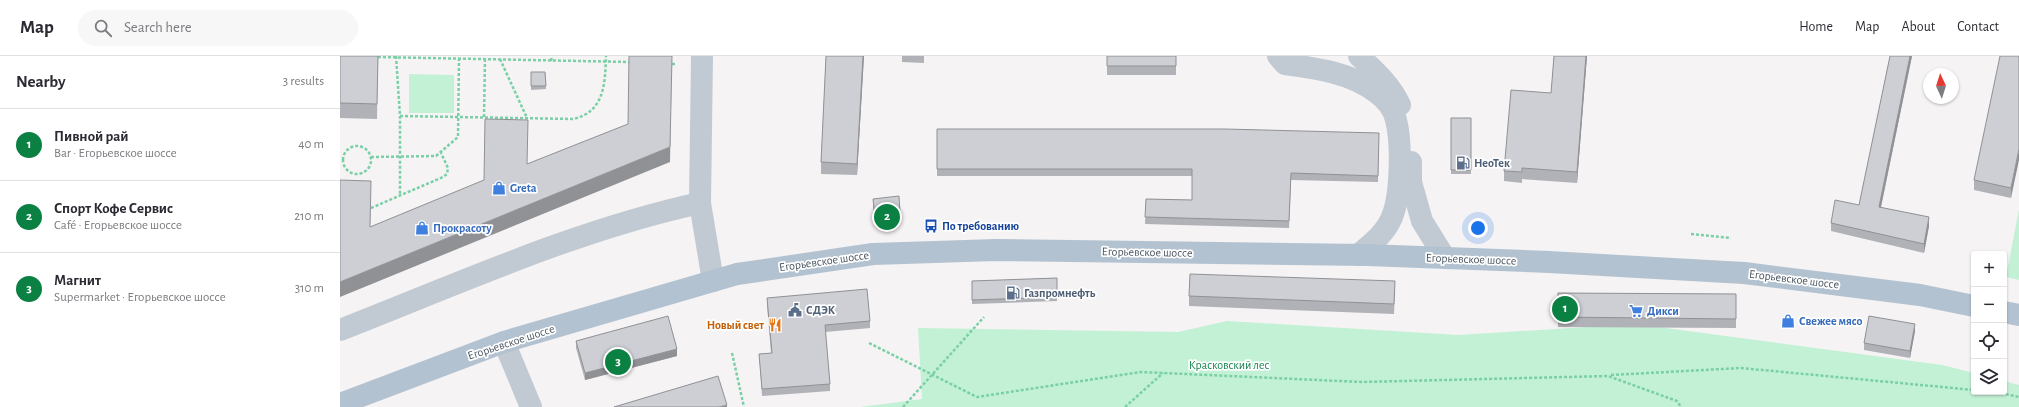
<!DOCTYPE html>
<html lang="en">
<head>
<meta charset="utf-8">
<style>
	:root { --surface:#fff; --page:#f7f7f7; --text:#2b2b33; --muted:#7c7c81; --line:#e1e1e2; --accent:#0b8043 }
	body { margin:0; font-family:"Alegreya Sans",sans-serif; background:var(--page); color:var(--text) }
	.controls { position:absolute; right:12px; bottom:12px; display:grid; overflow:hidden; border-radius:4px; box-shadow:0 1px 3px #0004 }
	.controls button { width:36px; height:36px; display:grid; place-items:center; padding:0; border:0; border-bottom:1px solid var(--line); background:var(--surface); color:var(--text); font:20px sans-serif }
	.compass { position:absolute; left:1583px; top:12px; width:36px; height:36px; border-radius:50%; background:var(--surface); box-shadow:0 1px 3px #0004; rotate:356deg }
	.you { position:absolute; left:1138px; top:172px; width:14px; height:14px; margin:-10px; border:3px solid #fff; border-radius:50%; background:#1a73e8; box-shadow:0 0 0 6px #1a73e833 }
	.badge { display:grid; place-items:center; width:26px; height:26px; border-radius:50%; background:var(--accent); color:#fff; font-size:13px; font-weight:700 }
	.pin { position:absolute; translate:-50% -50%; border:2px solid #fff; box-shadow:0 1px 4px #0006 }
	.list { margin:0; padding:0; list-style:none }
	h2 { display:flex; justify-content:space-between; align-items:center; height:52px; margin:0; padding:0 16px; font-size:17px }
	h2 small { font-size:13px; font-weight:400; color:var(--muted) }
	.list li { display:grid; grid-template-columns:26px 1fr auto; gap:12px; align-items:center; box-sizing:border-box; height:72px; padding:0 16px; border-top:1px solid var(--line) }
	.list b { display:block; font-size:15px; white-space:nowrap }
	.list p { margin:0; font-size:13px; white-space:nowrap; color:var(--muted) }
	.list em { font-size:13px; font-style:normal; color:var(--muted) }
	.icon { flex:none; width:22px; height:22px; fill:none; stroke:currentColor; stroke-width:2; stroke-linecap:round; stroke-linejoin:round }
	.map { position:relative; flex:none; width:1679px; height:351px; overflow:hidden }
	header { display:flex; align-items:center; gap:24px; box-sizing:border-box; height:56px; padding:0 20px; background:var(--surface); border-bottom:1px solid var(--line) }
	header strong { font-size:19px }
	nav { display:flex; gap:22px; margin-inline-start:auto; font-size:14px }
	.search { width:280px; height:36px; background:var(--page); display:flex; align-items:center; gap:10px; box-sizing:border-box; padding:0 14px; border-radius:22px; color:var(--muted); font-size:15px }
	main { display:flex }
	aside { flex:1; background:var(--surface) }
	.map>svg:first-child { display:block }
	.green { fill:#c3f1d5 }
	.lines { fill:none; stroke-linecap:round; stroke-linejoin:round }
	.path { stroke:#7ad0a6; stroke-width:2.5; stroke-dasharray:3 2; stroke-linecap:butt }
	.minor { stroke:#c1cad2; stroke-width:22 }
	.major { stroke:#b3c2d1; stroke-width:22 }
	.wall { fill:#b0b2b7 }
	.shaded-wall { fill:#909195 }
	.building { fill:#cdcfd5; stroke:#909195 }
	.labels { text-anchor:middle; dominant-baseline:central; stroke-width:3.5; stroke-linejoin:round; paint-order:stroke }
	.service-label { font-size:12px; font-weight:bold; fill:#4e5e75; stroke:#fff; text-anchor:start }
	.shop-label { font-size:12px; font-weight:bold; fill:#366cbe; stroke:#fff; text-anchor:start }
	.transit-label { font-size:12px; font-weight:bold; fill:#164399; stroke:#fff; text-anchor:start }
	.street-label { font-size:12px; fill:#4a5661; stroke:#fff }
	.food-label { font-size:12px; font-weight:bold; fill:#c56008; stroke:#fff; text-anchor:end }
	.park-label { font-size:12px; fill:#17864f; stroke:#fff }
</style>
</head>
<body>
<header>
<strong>Map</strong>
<div class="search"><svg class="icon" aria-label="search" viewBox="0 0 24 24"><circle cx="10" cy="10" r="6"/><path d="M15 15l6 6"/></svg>Search here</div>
<nav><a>Home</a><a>Map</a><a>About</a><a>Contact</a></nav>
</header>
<main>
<aside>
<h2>Nearby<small>3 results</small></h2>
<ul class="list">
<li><span class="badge">1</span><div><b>Пивной рай</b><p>Bar · Егорьевское шоссе</p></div><em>40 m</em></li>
<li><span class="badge">2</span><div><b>Спорт Кофе Сервис</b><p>Café · Егорьевское шоссе</p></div><em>210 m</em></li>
<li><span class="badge">3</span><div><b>Магнит</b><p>Supermarket · Егорьевское шоссе</p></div><em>310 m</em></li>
</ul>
</aside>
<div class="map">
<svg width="1679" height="351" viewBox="0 0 1679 351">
	<rect width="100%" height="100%" fill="#f5f3f3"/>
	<!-- green -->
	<path class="green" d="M69,18L114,19V57H69Z
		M1679,153V224L1666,221Z
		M887,265L1118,279L1296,268L1602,309L1634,317V336H1664V325L1679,329V351H520L582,343L578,272L838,276Z"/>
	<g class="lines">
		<!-- path -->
		<path class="path" d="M56,0L60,60V140
			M38,1L290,6
			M160,3L187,62
			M211,5L212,0
			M332,8H337
			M60,60L233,63C265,56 265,27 266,0
			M144,61L145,3
			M3 104a14 14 0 1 1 28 0a14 14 0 1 1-28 0Z
			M31,101L96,100L118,81L119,3
			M31,152L103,121L107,118L108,112L101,97
			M1351,178L1391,182
			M529,287L637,341L801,316L1022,326L1268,320L1337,345L1341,351
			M392,297L404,351
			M1271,319L1401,312L1634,334
			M1656,336L1679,341
			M563,351L644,261
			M785,351L823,317"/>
		<!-- minor -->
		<path class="minor" d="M362,0L360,147L373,225
			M938,0L945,8C976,12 1012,17 1037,37C1046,43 1054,54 1056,64C1062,87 1061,139 1052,161C1045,178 1031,188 1018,199
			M1019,0C1035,15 1050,28 1060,49
			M1071,106V126L1082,165L1105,202
			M0,274C118,228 236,174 360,147
			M164,286L191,351"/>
		<!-- major -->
		<path class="major" d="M1664,256L1679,259
			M0,348L164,286L397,218L533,198L656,194L804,196L1027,199L1209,206L1404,217L1580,239L1634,250"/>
	</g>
	<!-- wall -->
	<path class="wall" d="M0,0H38L37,63L0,62Z
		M486,0H524L517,119L481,118V106Z
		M562,0H584V7L562,6Z
		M767,0H836V19H767Z
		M1214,0H1247L1237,127L1182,123V127L1164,125V115L1211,37Z
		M1550,0H1572L1541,151L1589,170L1584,197L1491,175V167L1519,149Z
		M1679,0L1671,142L1634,134V124Z
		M191,16H205L206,33L191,34Z
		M1111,62H1131V118H1111Z
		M597,73L1039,77L1038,126L951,124L949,172L805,168L806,143L852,144V120H597Z
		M533,143L560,157V164L535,167L533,150Z
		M717,222V245L632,248V225Z
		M1055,235L1054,258L849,250V240Z
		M1218,237L1396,238V272L1218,271Z
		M427,242L530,265V272L485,276L490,328V335L422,340L419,298L431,297L427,249Z
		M1575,275L1570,302L1524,294V287Z
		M236,285L337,300L245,324L236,292Z"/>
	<!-- shaded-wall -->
	<path class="shaded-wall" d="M332,0L330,106L0,241V226L330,91Z
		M523,0H524L517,119V108Z
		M1246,0H1247L1237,127V116Z
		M1570,0H1572L1539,160V151Z
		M1679,93V104L1671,142V132Z
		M1589,161V170L1584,197V188Z
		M1575,268V275L1570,302V295Z
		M337,293V300L245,324V317Z
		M387,349V351H379Z"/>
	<!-- building -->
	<path class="building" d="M0,0H38L37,48L0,47Z
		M289,0H332L330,91L0,226V124L31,125L30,171L144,124L145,63L188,64L187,108L288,68Z
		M486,0H523L517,108L481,106Z
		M767,0H836V10H767Z
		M1214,0H1246L1237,116L1182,112V116L1164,115L1171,34L1211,37Z
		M1550,0H1570L1539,151L1589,161L1584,188L1491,167L1495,144L1519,149Z
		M1660,0H1679V93L1671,132L1634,124Z
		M191,16H205L206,30H191Z
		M1111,62H1131V114H1111Z
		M597,73H885L1039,77L1038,120L951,117L949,165L805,161L806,143L852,144V113H597Z
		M559,140L560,157L535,160L533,143Z
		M850,218L1055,225L1054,248L849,240Z
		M717,222V241L632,244V225Z
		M527,233L530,265L485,269L490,328L422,333L419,298L432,297L427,242Z
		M1218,237L1396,238V263L1218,261Z
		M328,260L337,293L245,317L236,285Z
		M1529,260L1575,268L1570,295L1524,287Z
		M378,320L387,349L379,351H274Z"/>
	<!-- icons -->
	<defs>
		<g id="fuel-bare" transform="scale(1.08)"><path d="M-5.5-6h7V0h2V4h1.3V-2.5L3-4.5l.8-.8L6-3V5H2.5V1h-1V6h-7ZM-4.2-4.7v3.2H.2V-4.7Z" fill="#5c6f8a" stroke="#fff" stroke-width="2.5" paint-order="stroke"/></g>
		<g id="shop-bare" transform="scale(1.08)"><path d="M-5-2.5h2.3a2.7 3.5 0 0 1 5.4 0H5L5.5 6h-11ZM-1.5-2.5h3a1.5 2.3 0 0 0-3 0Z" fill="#3f7fe0" stroke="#fff" stroke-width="2.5" paint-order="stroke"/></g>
		<g id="bus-bare" transform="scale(1.08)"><path d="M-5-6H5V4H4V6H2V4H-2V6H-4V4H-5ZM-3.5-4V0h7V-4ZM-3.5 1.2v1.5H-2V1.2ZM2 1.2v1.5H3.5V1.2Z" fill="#1a4fb4" stroke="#fff" stroke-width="2.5" paint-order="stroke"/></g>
		<g id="civic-bare" transform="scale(1.08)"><path d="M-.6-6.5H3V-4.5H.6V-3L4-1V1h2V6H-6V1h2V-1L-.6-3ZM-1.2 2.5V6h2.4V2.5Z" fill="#5c6f8a" stroke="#fff" stroke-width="2.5" paint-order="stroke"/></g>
		<g id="supermarket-bare" transform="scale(1.08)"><path d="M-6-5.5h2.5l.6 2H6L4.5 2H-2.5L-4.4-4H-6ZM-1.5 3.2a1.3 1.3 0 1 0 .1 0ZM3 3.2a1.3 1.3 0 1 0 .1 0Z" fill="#3f7fe0" stroke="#fff" stroke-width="2.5" paint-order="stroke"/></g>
		<g id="restaurant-bare" transform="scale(1.08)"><path d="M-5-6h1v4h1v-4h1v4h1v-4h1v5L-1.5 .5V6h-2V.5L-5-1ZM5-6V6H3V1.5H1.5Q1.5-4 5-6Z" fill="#e8710a" stroke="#fff" stroke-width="2.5" paint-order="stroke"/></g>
	</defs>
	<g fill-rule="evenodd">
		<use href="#fuel-bare" x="1123" y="107"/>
		<use href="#shop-bare" x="159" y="132"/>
		<use href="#bus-bare" x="591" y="170"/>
		<use href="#shop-bare" x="82" y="172"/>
		<use href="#fuel-bare" x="673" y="237"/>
		<use href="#civic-bare" x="455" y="254"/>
		<use href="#supermarket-bare" x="1296" y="255"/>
		<use href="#shop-bare" x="1448" y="265"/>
		<use href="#restaurant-bare" x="435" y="269"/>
	</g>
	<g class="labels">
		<!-- service labels -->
		<g class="service-label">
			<text x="1134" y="107">НеоТек</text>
			<text x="684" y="237">Газпромнефть</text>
			<text x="466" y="254">СДЭК</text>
		</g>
		<!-- shop labels -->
		<g class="shop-label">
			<text x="170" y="132">Greta</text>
			<text x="93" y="172">Прокрасоту</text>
			<text x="1307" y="255">Дикси</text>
			<text x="1459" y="265">Свежее мясо</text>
		</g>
		<!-- transit labels -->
		<g class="transit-label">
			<text x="602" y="170">По требованию</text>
		</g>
		<!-- street labels -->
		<g class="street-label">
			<text transform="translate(807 196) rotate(1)">Егорьевское шоссе</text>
			<text transform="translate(1131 203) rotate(2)">Егорьевское шоссе</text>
			<text transform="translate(484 205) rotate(-8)">Егорьевское шоссе</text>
			<text transform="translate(1454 223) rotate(7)">Егорьевское шоссе</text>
			<text transform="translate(171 286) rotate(-18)">Егорьевское шоссе</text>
		</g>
		<!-- food labels -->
		<g class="food-label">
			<text x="424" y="269">Новый свет</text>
		</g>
		<!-- park labels -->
		<g class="park-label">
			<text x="889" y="309">Красковский лес</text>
		</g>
	</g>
</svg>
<div class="controls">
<button>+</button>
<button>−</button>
<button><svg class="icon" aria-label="locate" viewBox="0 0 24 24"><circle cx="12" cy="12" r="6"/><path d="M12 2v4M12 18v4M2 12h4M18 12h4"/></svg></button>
<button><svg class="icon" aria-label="layers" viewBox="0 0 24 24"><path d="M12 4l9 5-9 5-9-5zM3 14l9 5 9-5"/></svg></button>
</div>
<svg class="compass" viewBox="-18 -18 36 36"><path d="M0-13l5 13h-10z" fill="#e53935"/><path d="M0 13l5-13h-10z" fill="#7c7c81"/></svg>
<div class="you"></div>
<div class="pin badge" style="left:1225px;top:253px">1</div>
<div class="pin badge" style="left:547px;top:161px">2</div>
<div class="pin badge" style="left:278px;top:306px">3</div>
</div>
</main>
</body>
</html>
